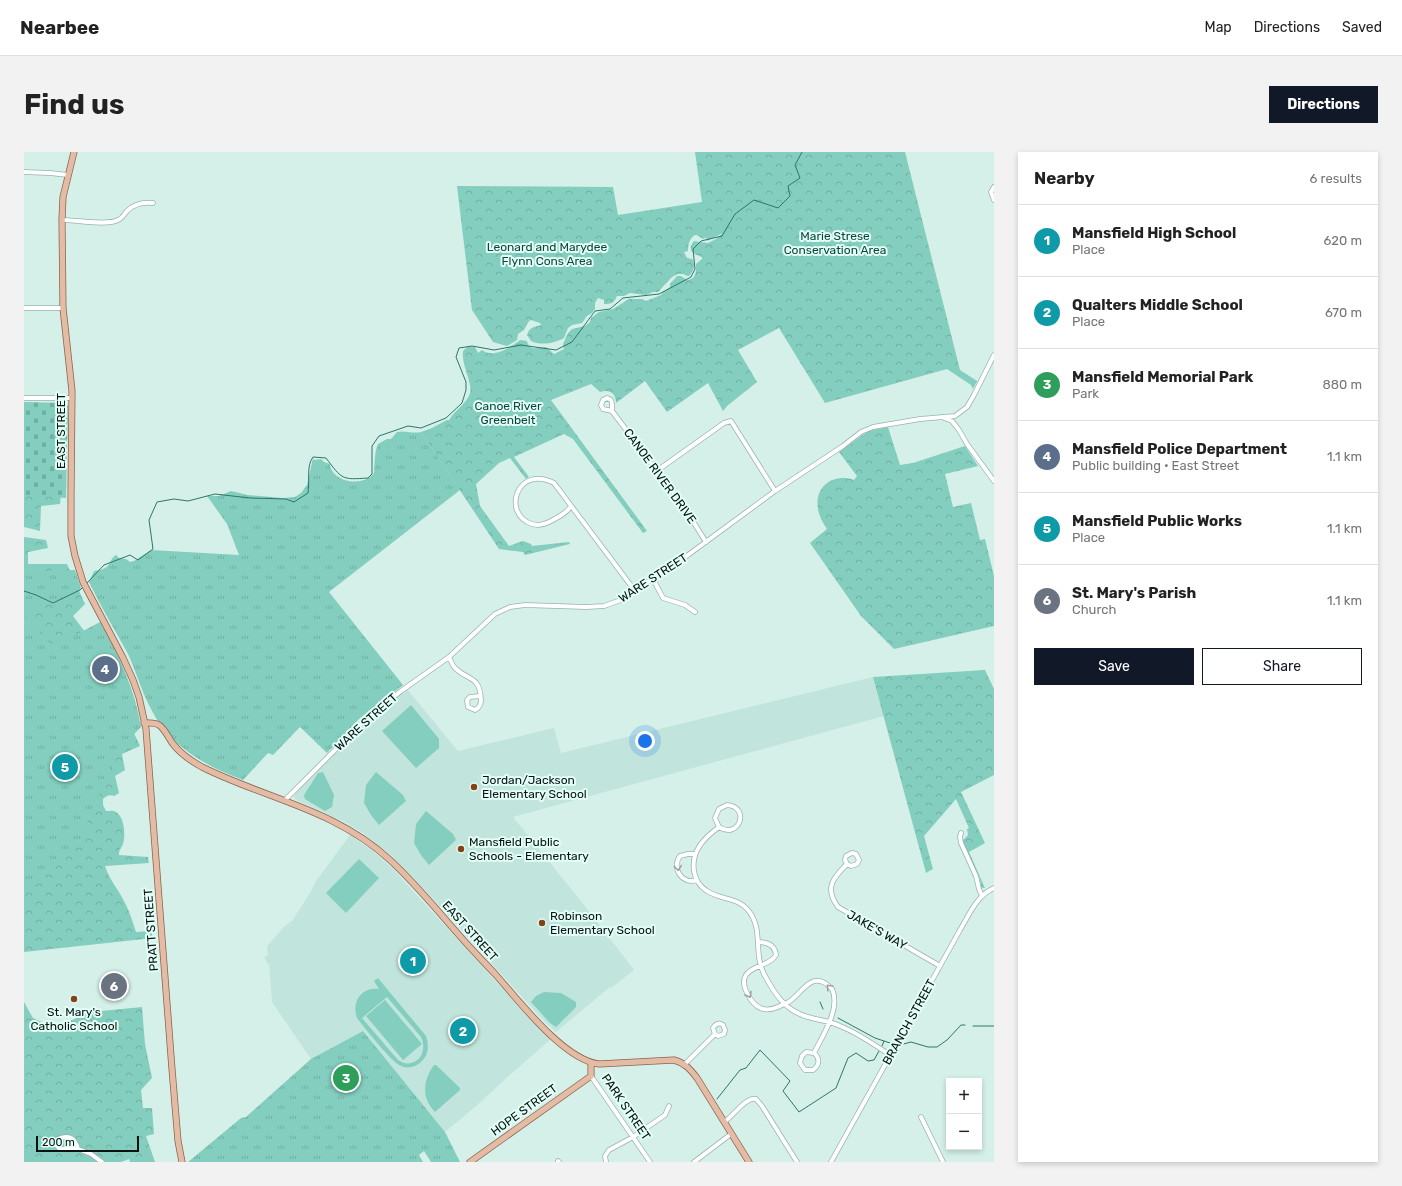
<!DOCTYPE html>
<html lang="en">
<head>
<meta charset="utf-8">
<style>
	:root { --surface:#fff; --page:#f2f2f2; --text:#222; --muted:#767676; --line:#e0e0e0; --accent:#111827 }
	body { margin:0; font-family:Rubik,sans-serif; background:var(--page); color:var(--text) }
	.controls { position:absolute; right:12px; bottom:12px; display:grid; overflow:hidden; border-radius:0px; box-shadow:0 2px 6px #0003 }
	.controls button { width:36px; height:36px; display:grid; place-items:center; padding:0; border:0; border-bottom:1px solid var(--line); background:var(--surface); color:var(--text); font:20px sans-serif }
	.scale { position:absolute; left:12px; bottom:10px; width:103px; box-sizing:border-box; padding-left:4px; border:2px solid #081210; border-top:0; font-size:11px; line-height:14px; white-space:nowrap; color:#081210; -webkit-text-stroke:3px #e2fef7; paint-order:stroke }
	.you { position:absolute; left:621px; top:589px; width:14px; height:14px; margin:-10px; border:3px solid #fff; border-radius:50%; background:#1a73e8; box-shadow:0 0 0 6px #1a73e833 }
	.badge { display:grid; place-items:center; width:26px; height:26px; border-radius:50%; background:var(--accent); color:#fff; font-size:13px; font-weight:700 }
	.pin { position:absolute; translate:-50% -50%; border:2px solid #fff; box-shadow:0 1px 4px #0006 }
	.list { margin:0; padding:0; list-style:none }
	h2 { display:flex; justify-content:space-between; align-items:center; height:52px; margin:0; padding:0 16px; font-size:17px }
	h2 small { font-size:13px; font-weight:400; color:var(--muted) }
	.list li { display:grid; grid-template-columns:26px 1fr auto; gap:12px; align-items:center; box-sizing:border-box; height:72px; padding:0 16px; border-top:1px solid var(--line) }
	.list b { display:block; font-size:15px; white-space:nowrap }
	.list p { margin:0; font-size:13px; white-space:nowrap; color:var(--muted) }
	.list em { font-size:13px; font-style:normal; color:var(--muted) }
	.actions { display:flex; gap:8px; padding:12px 16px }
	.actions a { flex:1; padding:9px 0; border:1px solid var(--accent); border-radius:0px; text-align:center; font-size:14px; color:var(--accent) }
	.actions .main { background:var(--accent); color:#fff }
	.map { position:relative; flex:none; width:970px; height:1010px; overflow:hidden; border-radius:0px }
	header { display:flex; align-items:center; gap:24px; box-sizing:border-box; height:56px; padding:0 20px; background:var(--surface); border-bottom:1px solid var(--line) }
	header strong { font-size:19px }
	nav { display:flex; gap:22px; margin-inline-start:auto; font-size:14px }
	.intro { display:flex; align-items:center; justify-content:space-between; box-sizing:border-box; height:96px; padding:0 24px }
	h1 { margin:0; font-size:28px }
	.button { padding:10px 18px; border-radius:0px; background:var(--accent); color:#fff; font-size:14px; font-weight:700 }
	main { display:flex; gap:24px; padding:0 24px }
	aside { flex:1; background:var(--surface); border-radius:0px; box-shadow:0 2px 6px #0003 }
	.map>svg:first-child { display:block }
	.built { fill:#c1e5dc }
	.grass { fill:#83cebe; fill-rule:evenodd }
	.forest { fill:url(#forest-crowns) }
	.cemetery { fill:url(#cemetery-stones) }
	.park { fill:url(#park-tufts) }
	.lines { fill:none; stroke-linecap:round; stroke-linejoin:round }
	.stream { stroke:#2e7668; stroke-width:1 }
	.minor-casing { stroke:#99b3ad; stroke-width:5.5 }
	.major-casing { stroke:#8b634b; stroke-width:7 }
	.minor { stroke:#fff; stroke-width:4 }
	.major { stroke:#e4bca6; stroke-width:5.5 }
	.oneway { stroke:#9ca09f }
	.poi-dot { fill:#864216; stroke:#e2fef7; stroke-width:1.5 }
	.labels { text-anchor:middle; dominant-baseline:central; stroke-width:4; stroke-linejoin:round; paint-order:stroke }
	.park-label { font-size:12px; fill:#0b463c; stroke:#e2fef7 }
	.street-label { font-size:12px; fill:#081210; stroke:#e2fef7 }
	.poi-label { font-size:12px; fill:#081210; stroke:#e2fef7; text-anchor:start }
</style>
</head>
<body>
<header>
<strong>Nearbee</strong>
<nav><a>Map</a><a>Directions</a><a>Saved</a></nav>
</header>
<div class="intro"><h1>Find us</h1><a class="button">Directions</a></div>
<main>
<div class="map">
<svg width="970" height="1010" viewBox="0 0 970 1010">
	<defs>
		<pattern id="forest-crowns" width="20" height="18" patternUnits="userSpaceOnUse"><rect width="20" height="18" fill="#83cebe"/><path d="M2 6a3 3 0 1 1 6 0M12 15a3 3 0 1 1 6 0" fill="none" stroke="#70b0a2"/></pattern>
		<pattern id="cemetery-stones" width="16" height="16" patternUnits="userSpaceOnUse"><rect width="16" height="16" fill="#83cebe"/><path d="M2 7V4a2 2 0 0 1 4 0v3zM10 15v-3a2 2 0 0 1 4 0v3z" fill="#70b0a2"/></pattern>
		<pattern id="park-tufts" width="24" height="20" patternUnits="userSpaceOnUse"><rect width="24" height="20" fill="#83cebe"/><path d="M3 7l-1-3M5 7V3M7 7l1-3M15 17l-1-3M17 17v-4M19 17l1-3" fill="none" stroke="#70b0a2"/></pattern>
	</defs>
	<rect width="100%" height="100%" fill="#d5f0e9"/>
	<!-- built -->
	<path class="built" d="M849,525L860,564L489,665L560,753L610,818L587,836L586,835L532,880L519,868L402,739L367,703L339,681L321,670L272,648L270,645L272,640L296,616L322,588L363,552L383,537L434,599L530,576L537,601Z
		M326,683L350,700L369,717L510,871L527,887L488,921L451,955L421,980L339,879L287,907L248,850L245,812L243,811L240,805L244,804L243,794L261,774L268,769L286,741L292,729Z"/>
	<!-- grass -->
	<path class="grass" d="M387,553L415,587V596L392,616L358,579Z
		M299,620L310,643L308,655L301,659L281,647L280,643L294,621Z
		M352,620L379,643L382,649L355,673L347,663L340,651L342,633Z
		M402,659L429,682L432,688L405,713L397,703L390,691L392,672Z
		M335,707L355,726L322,761L302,741Z
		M354,826L402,884C405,893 405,903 397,910C392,915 383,917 377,914C368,911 340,875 333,866C327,850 338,834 355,837L350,829ZM363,845L397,885C405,902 390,919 374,908L338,866Z
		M520,840L537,841L552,850V855L532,875L526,871L507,850L512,844Z
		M361,848L398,892L379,908L342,864Z
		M410,913H412L436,936V938L411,960C397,946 399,928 410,913Z"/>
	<!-- forest -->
	<path class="forest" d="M671,0H881L936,218L953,229L949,237L947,233L923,217L801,251L755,176L714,198L733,230L703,254L699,259L684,231L643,260L621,229L592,251C592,241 585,237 576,240L567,232L527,248L623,379L619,381L549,287L540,282L490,305L505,325L502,327L486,306L475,311L452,332L456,354L485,394L499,389L507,392L508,394L545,390L546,392L501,403L499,400L475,397L397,280L408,276L423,268H425C430,259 444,250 446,241C449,231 437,213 439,199L444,194L451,195L454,201L458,198C469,207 487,195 496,188L503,189C505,199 513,196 522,195L530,202L540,197L539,192L544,181L548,177L561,174L566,170L567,166L575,160L589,157L605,147H618L622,149L637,143L639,140L646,135V132L653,124H657L663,128C673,127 672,119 672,112L678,107V105C670,102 662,99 670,89L684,91L692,87L699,81L683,89L682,85L680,87C676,86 675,83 671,83C665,87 664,93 664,99L660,100L663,106L668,107C672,112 670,120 665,124C663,124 661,123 659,122C649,119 640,135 634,140H629L622,143L606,141L600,144H593C590,151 588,152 580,152V148L574,146L571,151V157L568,161L563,164L558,171L548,173L544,176L540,186C531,191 517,194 507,189L503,183C506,174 511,175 517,173L516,171L507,168L505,169L500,178L494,182L493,188L483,194L469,190L448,158L433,34L589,35L594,63L678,50Z
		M864,275L876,313L889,311L941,294L954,314L921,322L929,355L947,351L956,388L961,387L970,424V474L870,497L837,464L786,391L803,377C799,371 795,364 794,357C790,334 810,321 830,328L833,324L815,300L844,279Z
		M0,341H37L36,352L17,354L16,379L0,375V385L22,388L24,396L4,400V412H43L61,452L49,464L64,484L0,526Z
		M961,518L970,537V623L937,640L961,691L945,700L961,736H959L957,735L956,727L939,691V688L944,683L943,677L945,676L932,647L900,684L909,717L902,721L849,525Z
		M109,579L116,594L98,602L101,618L91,624L95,641L90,644C86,642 82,644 79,647V653L82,659C85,659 89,658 92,660C100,664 102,683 99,692C97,697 95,697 95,703L124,705L125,711L81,714C85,728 96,739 102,753C106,761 109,771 112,780L127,779L129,786L0,800V662L96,585Z
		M0,850L9,866L18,870L23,874L28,873L33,876L58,863L77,859L118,855L121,892L128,926L117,938L119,956H128L130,982L122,984L131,1010H106L105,1007L97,1010H0Z"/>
	<!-- cemetery -->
	<path class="cemetery" d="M0,250L41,251L44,254L42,346L0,343Z"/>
	<!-- park -->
	<path class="park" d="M373,280C381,278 388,282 397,280L436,338L305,440L379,533L335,567L303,601L276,575L249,603L244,601L219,628C181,614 144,593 126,555C117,538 112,519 104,502C91,478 77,455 65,430L70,419C73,418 78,418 81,416C87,413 86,406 92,403L95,406L102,407L106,410L110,409L127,398L215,403L203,372L183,344H195L207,339L224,343L259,346L271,345L277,341L283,333L289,306L290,308L297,307L300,310L306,312C307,330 339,336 350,321C351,311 350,302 354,292L363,287H367Z
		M0,413L15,419L51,418L57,436L52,442L30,447L0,461Z
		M0,463L29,495L76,470C95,504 111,537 117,575L91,602L92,604L51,698L0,741Z
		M339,879L421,980L436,1010H407L400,999L395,1003L399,1010H164L217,966L222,965L287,907Z"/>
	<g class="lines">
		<!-- stream -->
		<path class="stream" d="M63,431L80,413L106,403L114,408L129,397L125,368L133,350L150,347L164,349L191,342L226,346L262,347L270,350L284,341C286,330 282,314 289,305L302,306C318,327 317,328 344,326L348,322V294L355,284L384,274L397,276L422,266L438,251L442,238V230L432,205L435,196L448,194L470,198L497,193L532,198L548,190L571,159L586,157L599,146L635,142L667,125L671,117L669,97L677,89L698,84L711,62L730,48L754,56L766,44L764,34L776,26L771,13L778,0
			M0,439L12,443L29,451L56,438L59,435
			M796,850L799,857
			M814,866L851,886L860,889
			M949,874H970
			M876,893L887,890L904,895H913L923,888L937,873H941
			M858,894L860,889L869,892
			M693,947L716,918L722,916L736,898L766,929L759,939L775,960L812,936L824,906L832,901L844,909L850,908L855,899"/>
		<!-- minor casing -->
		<g class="minor-casing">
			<path id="minor" d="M0,20L26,21L44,23
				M970,35L967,40L970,48
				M38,68C51,68 83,74 94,68C98,67 100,62 103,59C110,52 119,50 129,51
				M0,156H39
				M0,246H48
				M588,259V252L587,248L583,246L579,248L577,253L579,257L588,259L660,355L682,390
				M920,266L928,269L935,278L943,292L970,329
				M634,318L700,271L707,269L751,339
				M547,354C543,361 533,366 525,370C519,373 514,374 508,372C477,362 493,312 530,331L611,439
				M629,427L639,446L661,453L671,460
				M425,505C427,509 428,513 431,516C444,529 456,523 457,548C457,553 455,556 451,558L444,555L443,548L446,545L456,544
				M261,648L342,567L377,539L425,505L471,462L486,455L501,453L562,455L580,454L597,448L664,403L751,339L819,294L837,280L849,275L896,267L931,264L943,255L950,243L970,203
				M695,675L691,666L695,657L703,653C727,655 715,688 695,675C680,686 667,699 670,719C671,727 676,735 683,739C697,748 713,745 724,758C740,777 729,801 740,822C750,841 761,859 784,865C794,868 806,869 816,874C832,880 851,893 866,903
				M937,681L936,685L937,691L952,724L955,737L958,744
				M671,702H664L656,704C647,716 658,733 673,728
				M823,712L821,708L822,704L828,701L832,702L835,708L833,712L827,714L823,712C809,726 800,736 814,755L916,814
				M734,790C743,790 751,793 752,803C746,814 728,813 722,823C718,829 720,835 723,841C731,857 741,862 758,853C760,852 764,851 766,849C779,840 789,816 808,837C817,856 799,883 790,901C796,906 796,913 789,918H781L776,911L778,904L782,900L790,901
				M661,912L691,882L694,884L700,882L701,878L699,873C695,870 691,872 689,876L691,882
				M567,924L626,1010
				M897,965L919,1010
				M700,970C710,964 721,945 732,947L738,954L773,1010
				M54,997C51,987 47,983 37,986L34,989L33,994L36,997H54L67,1002L78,1010
				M534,1009L535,1010
				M582,1010L581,1004L585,998L609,985L641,963L645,954
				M670,1010L707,982
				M807,1010L936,778C945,763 953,743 970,736"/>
		</g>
		<!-- major casing -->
		<g class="major-casing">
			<path id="major" d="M50,0L39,45L38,68L39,156L48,239L47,344V384L51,404L59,430L99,506L109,528L115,545L122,577L148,917L154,989L158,1010
				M120,571C125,571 131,570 135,573C141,577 145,587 149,592C156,601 167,609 178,615C242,647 311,657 366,708C391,731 413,758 435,783C447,797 460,810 472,823C495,849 540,908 575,912L650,908C661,911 666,917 673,926L725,1010
				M446,1010L567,924V911"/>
		</g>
		<!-- minor -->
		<use href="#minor" class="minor"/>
		<!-- major -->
		<use href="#major" class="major"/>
	</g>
	<!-- one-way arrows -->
	<defs><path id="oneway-chevron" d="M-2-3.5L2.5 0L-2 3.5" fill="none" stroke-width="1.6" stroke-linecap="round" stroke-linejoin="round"/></defs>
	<g class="oneway">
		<use href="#oneway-chevron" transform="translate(654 716) rotate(82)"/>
		<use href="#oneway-chevron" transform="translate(805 835) rotate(-135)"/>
		<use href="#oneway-chevron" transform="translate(725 843) rotate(59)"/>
	</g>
	<!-- markers -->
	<g class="poi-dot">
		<circle cx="450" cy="635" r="4"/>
		<circle cx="437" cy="697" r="4"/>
		<circle cx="518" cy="771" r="4"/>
		<circle cx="50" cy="847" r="4"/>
	</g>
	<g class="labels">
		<!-- park labels -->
		<g class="park-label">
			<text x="811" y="84">Marie Strese<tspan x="811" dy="14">Conservation Area</tspan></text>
			<text x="523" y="95">Leonard and Marydee<tspan x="523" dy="14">Flynn Cons Area</tspan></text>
			<text x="484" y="254">Canoe River<tspan x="484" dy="14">Greenbelt</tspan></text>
		</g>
		<!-- street labels -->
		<g class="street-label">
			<text transform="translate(37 279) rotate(-90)">EAST STREET</text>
			<text transform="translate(636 324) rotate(54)">CANOE RIVER DRIVE</text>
			<text transform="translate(629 426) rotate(-33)">WARE STREET</text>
			<text transform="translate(342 570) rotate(-42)">WARE STREET</text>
			<text transform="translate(127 778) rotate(-94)">PRATT STREET</text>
			<text transform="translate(853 778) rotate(30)">JAKE'S WAY</text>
			<text transform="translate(446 779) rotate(48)">EAST STREET</text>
			<text transform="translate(885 870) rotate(-61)">BRANCH STREET</text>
			<text transform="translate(602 955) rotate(56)">PARK STREET</text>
			<text transform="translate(500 958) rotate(-36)">HOPE STREET</text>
		</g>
		<!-- poi labels -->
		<g class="poi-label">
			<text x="458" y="628">Jordan/Jackson<tspan x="458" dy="14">Elementary School</tspan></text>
			<text x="445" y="690">Mansfield Public<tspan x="445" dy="14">Schools - Elementary</tspan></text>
			<text x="526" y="764">Robinson<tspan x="526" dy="14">Elementary School</tspan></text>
			<text x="50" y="860" text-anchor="middle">St. Mary's<tspan x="50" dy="14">Catholic School</tspan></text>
		</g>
	</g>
</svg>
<div class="controls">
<button>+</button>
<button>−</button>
</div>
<div class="scale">200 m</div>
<div class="you"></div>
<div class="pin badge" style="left:389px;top:809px;background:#0f9aa8">1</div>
<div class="pin badge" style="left:439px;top:879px;background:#0f9aa8">2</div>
<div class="pin badge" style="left:322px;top:926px;background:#2e9e5b">3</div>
<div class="pin badge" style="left:81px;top:517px;background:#5c6f8a">4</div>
<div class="pin badge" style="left:41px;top:615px;background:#0f9aa8">5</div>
<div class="pin badge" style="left:90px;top:834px;background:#6b7280">6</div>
</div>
<aside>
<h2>Nearby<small>6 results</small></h2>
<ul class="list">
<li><span class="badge" style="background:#0f9aa8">1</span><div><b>Mansfield High School</b><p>Place</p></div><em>620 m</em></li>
<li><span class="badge" style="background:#0f9aa8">2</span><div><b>Qualters Middle School</b><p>Place</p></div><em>670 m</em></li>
<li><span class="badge" style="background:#2e9e5b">3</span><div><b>Mansfield Memorial Park</b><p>Park</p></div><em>880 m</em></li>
<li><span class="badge" style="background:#5c6f8a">4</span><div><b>Mansfield Police Department</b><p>Public building · East Street</p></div><em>1.1 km</em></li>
<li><span class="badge" style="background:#0f9aa8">5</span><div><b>Mansfield Public Works</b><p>Place</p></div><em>1.1 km</em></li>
<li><span class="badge" style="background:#6b7280">6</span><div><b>St. Mary's Parish</b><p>Church</p></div><em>1.1 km</em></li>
</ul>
<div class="actions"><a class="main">Save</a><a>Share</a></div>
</aside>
</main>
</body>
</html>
